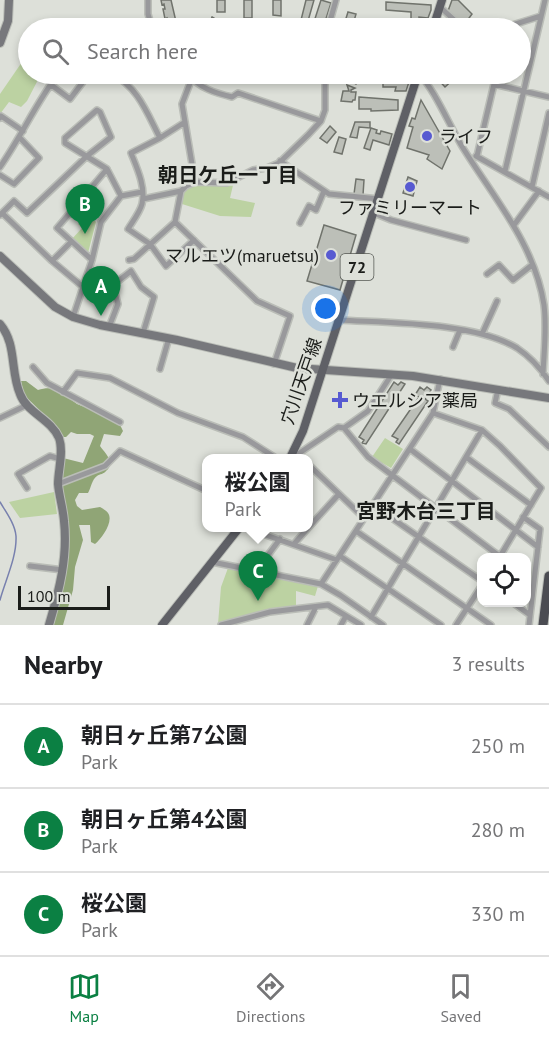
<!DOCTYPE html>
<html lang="en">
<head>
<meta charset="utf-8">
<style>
	:root { --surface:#fff; --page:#f2f2f2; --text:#202124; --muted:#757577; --line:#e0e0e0; --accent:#0b8043 }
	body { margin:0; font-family:"PT Sans","Noto Sans JP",sans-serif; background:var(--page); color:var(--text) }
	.controls { position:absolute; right:18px; bottom:18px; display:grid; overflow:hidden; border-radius:12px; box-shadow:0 3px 9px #0003 }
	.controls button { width:54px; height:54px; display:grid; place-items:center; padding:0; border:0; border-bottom:2px solid var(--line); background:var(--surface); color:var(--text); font:30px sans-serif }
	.scale { position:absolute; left:18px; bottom:15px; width:92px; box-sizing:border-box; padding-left:6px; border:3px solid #1b1d1a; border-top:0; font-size:16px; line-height:21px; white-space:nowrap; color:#1b1d1a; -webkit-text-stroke:4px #dde0d9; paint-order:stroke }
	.you { position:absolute; left:326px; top:309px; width:21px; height:21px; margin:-15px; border:4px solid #fff; border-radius:50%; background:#1a73e8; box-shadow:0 0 0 9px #1a73e833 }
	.badge { display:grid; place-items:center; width:39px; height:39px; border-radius:50%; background:var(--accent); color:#fff; font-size:20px; font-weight:700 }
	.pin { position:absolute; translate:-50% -50px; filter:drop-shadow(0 2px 3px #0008) }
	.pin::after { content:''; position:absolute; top:32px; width:21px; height:18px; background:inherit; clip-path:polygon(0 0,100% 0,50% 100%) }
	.popup { position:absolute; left:202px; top:454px; width:111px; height:78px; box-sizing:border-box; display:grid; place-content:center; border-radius:12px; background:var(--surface); filter:drop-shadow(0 2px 4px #0005); font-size:20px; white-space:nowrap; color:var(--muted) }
	.popup b { font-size:22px; color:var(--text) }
	.popup::after { content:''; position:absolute; left:50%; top:100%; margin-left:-12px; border:12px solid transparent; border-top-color:var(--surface) }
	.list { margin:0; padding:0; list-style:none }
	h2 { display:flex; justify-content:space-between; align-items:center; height:78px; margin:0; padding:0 24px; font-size:26px }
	h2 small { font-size:20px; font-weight:400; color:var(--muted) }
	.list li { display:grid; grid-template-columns:39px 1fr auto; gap:18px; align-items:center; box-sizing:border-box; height:84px; padding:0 24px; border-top:2px solid var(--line) }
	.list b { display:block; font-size:22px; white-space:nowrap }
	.list p { margin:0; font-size:20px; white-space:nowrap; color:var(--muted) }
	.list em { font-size:20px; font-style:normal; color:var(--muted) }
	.icon { flex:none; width:33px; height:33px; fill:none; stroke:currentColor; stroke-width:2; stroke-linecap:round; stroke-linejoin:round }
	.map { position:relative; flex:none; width:549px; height:625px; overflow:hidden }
	.search { position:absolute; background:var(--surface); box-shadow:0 3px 9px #0003; left:18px; right:18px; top:18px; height:66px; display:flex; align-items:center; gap:15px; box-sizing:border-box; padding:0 21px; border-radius:33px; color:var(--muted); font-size:22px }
	.sheet { height:330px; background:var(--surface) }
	nav { display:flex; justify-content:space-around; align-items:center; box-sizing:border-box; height:84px; border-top:2px solid var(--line); background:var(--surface); font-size:16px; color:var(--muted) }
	nav a { display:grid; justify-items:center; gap:3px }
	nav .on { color:var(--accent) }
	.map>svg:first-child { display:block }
	.green { fill:#bcd2a2 }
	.forest { fill:#90a576 }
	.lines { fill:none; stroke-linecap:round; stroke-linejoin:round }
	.stream { stroke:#7880ae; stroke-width:1.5 }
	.building { fill:#bcbfb8; stroke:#70736c; stroke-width:1.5 }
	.street-casing { stroke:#babdb7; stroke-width:8 }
	.secondary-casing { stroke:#babdb7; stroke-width:10 }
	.primary-casing { stroke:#babdb7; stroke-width:10 }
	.highway-casing { stroke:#babdb7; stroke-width:11 }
	.street { stroke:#99999c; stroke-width:5 }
	.secondary { stroke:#77787c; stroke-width:8 }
	.primary { stroke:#5f6066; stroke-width:8 }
	.highway { stroke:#4b4c52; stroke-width:9 }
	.poi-dot { fill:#575ad1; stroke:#dde0d9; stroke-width:2 }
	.labels { text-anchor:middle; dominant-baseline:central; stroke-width:5; stroke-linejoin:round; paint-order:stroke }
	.shield { fill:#dde0d9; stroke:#555853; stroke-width:1.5 }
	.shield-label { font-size:16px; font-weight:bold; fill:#1b1d1a }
	.poi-label { font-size:18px; fill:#1b1d1a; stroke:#dde0d9; text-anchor:start }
	.street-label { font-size:18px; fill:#1b1d1a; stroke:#dde0d9 }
	.neighbourhood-label { font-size:20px; font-weight:bold; fill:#1b1d1a; stroke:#dde0d9 }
</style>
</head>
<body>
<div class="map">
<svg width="549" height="625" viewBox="0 0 549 625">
	<rect width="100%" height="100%" fill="#dde0d9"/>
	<!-- green -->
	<path class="green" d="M22,62H28V74H41L27,101L21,107L9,102L0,114V94Z
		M234,181L230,198L255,203L251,217L220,216L182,204C182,199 182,193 186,190C193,180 222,182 234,181Z
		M87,214L96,222L88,253L71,240L82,228L78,224Z
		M385,438L403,449L391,468L372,457Z
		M54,492L57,514L20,518L9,502Z
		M228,568L318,586L315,596L296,591V606L274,608L218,624L221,587Z"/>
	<!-- forest -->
	<path class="forest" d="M21,381H26L38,390C48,387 57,388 66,394C69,397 72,401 77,404C97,413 113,407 123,431L120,436L104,434L100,446C105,453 116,463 106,471C104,474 100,474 97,476C92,479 91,488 88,493H79L75,500L77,506L82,510L100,507C102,508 107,511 108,513C114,521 102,538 95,544L91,542L90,525H79L83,540L75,567L73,590L63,625H53L63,577L61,476L63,458L83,463L94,436L90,434H77L71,432L66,437H63L56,426L24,395Z"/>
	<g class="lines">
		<!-- stream -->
		<path class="stream" d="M0,502C6,512 15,524 16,536C17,557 5,581 0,600"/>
	</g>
	<!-- building -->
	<path class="building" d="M161,0H171L177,26L168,28L167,18L165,19L163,9H165L164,4L162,5Z
		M217,0H225V12H217Z
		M244,0H252V18H244Z
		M273,0H281V16L273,15Z
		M306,0H314L306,28H299Z
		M321,0L331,3L323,28H312Z
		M452,0H458L472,14L464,25L448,11Z
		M386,2L431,5V10L428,18L419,17V26L411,25V12L386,10Z
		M348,12L356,14L352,28H343Z
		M212,17L222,23L218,28H206L212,23L210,22Z
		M348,74H359L358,75L362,77L359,83L357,82L356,84L346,79Z
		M433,74H455L457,76L445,87Z
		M383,75L411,76L406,91H395L396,87H383Z
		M347,85L355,88L351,90V92H356L355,100H353L352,102L341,101L343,91H349Z
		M359,97L398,100V110L371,111V109H359Z
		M421,100L450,151L442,169L427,159L429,155L407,148L413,127L409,126L412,118L415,119Z
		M355,122H370V128L359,127L357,138L350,137Z
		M330,126L336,132L327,143L320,138Z
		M371,128L377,130L376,133L380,134L381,131L392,134L389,145L373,140L370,150L364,148Z
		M339,137L346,139L342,154L334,152Z
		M408,177L417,181L413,196L403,193Z
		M356,179L364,180L363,195L354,194Z
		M324,225L356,235L340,290L307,281Z
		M394,382L398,385L401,382L405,384L366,444L362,443L364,440L359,437Z
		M420,387L424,390L427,387L431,390L425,399L428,401L399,444L396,442L398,439L392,436L419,397L415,395Z"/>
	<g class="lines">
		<!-- street casing -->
		<g class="street-casing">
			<path id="street" d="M148,0V14L152,28
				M440,7L463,28
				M376,24L401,28
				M328,28L336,0
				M503,28L541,16
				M112,74C138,87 147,113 160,138
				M188,74C199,88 215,93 232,97L238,93L321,121
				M419,74C435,90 450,127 463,148C494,198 535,245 544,305C547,328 544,351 543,374
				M192,78L182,104L195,182
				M50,84L70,99L89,74
				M0,118L1,116L23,131
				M185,122L160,138L131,153C137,168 146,187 142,204C140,212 133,221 128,229L150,244L166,266L194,240
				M476,156L549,197
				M477,156L494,84L549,97
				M280,161L329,194L379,199
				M0,167C21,137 36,103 58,74
				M505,171L545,0
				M0,175L14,184L39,158L20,138
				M532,187L549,113
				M143,199L181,191
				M2,213L52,261L83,287
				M374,213L391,220L466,240
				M0,215L14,201L27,213L87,156L111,137L100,112L97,110L65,138V143L107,169L121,196
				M175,222L257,301L290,316L274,364
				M300,223L309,206L316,210L324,191
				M514,225L539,191
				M92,260L57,228L107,169
				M129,260L134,259L175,222L181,191L186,186L195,182L227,183L253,170L267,168L279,163L308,135L321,121L325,110V74
				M52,261L71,242
				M487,274L499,265L513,280L532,265
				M73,317L92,260L101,222L121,196L142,192
				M339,320C390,323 474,322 517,348C529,356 541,369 549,381
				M109,327L118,304L113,285L131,271L141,287L154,297L143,333
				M482,334L497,301
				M453,347L460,330
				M33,367L47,383L120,422
				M160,369L169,338
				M498,389L495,403L509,409L549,447
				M63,392L77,373L110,378L178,413L243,437L276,458
				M433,413L482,430L500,446L541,488L499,558
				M0,418L27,405
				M344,428L368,457L502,558
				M410,449L538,547
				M298,454L338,427L344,428L368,411L392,374
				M466,457L531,505
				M309,465L364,518
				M58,484L105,466L120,451L207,491
				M27,488L18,474L50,456L60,459
				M373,505L482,581
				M523,517L540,529L529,625
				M309,527L339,494
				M246,528L337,560
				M356,531L491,625
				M294,544L308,528
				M340,556L441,625
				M212,562L321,584L340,595L383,625
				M30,566L63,570
				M256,571L280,539
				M321,584L433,413L440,379
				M512,602L530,615
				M371,617L482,430
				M221,625L270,612L328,605L361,625
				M307,625L316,607
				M341,625L346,616
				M456,625L482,585"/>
		</g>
		<!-- secondary casing -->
		<g class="secondary-casing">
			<path id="secondary" d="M0,43L8,21L9,0
				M0,256L55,307L73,317L100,325L177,340L297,368L413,376L549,398
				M0,324C17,344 10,371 20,394C27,413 51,419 59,438C64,452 58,470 58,484C59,496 63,508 64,521C68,557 59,591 49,625"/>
		</g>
		<!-- primary casing -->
		<g class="primary-casing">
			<path id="primary" d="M433,28L442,0
				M290,458L303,431L418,74
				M162,625L239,528"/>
		</g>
		<!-- highway casing -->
		<g class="highway-casing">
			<path id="highway" d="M543,625L549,576"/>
		</g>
		<!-- street -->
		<use href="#street" class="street"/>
		<!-- secondary -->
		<use href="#secondary" class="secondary"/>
		<!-- primary -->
		<use href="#primary" class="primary"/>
		<!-- highway -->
		<use href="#highway" class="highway"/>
	</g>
	<!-- markers -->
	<g class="poi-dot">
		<circle cx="427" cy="136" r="6"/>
		<circle cx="410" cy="187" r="6"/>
		<circle cx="331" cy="255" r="6"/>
		<path d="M337 391h6v6h6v6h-6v6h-6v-6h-6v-6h6z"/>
	</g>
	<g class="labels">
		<!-- shield labels -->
		<rect class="shield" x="340.5" y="254" width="33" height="26" rx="4.5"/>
		<g class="shield-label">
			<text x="357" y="267">72</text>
		</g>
		<!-- poi labels -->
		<g class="poi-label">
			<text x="439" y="136">ライフ</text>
			<text x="410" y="207" text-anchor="middle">ファミリーマート</text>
			<text x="319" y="255" text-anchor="end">マルエツ(maruetsu)</text>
			<text x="352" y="400">ウエルシア薬局</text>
		</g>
		<!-- street labels -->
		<g class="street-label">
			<text transform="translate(301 381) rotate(-71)">穴川天戸線</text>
		</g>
		<!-- neighbourhood labels -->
		<g class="neighbourhood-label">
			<text x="228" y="175">朝日ケ丘一丁目</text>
			<text x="426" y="511">宮野木台三丁目</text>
		</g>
	</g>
</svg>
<div class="controls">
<button><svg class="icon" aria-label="locate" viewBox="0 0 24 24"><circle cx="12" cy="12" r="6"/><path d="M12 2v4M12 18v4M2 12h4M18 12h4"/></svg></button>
</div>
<div class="scale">100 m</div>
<div class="you"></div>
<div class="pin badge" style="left:101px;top:316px">A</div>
<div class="pin badge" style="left:85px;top:234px">B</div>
<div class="pin badge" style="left:258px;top:601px">C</div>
<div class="popup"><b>桜公園</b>Park</div>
<div class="search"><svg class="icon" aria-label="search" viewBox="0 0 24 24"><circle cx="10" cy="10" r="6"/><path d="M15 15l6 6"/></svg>Search here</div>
</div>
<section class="sheet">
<h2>Nearby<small>3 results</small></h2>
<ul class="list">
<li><span class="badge">A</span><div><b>朝日ヶ丘第7公園</b><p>Park</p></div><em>250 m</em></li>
<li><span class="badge">B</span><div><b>朝日ヶ丘第4公園</b><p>Park</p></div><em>280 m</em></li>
<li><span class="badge">C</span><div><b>桜公園</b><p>Park</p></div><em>330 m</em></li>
</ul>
</section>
<nav>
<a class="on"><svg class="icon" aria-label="map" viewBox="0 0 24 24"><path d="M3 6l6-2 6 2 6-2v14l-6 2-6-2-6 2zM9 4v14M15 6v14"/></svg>Map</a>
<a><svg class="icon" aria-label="directions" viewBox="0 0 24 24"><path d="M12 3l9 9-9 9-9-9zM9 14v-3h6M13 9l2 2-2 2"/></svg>Directions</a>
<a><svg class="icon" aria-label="saved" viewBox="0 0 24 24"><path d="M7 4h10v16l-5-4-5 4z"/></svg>Saved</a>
</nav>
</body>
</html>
